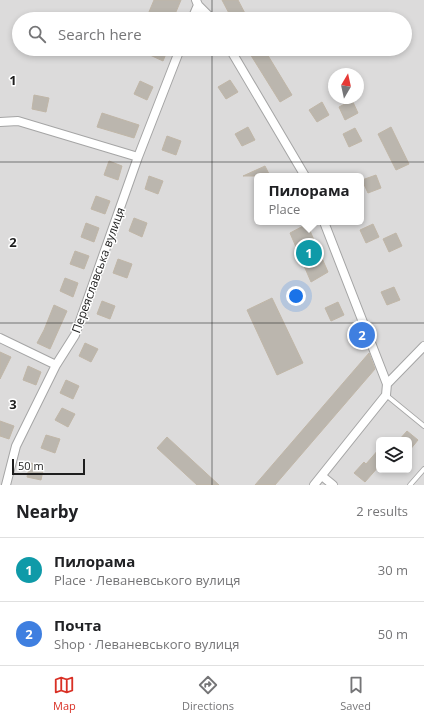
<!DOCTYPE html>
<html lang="en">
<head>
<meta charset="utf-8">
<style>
	:root { --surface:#fff; --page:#f6f6f6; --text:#202124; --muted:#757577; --line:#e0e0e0; --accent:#d93025 }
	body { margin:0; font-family:"Open Sans",sans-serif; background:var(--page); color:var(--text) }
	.controls { position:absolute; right:12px; bottom:12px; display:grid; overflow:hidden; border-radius:6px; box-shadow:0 2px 6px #0003 }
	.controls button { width:36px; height:36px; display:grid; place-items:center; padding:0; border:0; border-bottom:1px solid var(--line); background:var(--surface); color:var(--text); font:20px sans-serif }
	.compass { position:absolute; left:328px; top:68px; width:36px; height:36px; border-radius:50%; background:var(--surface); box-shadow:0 2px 6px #0003; rotate:9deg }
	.scale { position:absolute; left:12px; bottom:10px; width:73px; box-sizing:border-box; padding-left:4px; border:2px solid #1e1e1e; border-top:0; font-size:11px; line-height:14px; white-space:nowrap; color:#1e1e1e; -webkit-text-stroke:3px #fff; paint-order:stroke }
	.you { position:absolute; left:296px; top:296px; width:14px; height:14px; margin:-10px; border:3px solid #fff; border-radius:50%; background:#1a73e8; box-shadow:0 0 0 6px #1a73e833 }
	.badge { display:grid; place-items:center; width:26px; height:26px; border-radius:50%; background:var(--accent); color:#fff; font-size:13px; font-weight:700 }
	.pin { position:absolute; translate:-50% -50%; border:2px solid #fff; box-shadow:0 1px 4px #0006 }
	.popup { position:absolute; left:254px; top:173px; width:110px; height:52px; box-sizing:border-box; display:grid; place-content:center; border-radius:6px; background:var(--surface); filter:drop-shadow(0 1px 3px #0005); font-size:13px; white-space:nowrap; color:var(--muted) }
	.popup b { font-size:15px; color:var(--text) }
	.popup::after { content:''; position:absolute; left:50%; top:100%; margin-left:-8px; border:8px solid transparent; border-top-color:var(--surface) }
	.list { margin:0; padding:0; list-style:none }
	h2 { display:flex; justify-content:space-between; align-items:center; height:52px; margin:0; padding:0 16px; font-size:17px }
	h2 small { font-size:13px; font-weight:400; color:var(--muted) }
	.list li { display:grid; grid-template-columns:26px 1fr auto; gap:12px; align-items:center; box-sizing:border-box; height:64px; padding:0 16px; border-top:1px solid var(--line) }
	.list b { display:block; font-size:15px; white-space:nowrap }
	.list p { margin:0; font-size:13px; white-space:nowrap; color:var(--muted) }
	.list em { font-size:13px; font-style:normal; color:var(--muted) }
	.icon { flex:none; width:22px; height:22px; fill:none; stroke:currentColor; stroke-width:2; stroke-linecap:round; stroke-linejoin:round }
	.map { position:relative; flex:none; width:424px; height:485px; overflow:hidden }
	.search { position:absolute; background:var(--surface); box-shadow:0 2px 6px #0003; left:12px; right:12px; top:12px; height:44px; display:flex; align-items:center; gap:10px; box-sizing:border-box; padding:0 14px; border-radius:22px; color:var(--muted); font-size:15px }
	.sheet { height:180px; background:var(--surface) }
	nav { display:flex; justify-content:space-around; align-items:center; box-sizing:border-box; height:56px; border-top:1px solid var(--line); background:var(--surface); font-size:11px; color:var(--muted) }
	nav a { display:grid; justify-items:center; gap:2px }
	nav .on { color:var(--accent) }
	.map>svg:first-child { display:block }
	.residential { fill:#dcdbdb; fill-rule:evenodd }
	.building { fill:#bbb6ae; stroke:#c0b6a7 }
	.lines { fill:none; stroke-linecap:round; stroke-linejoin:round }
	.service-casing { stroke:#a5a5a5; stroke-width:5.5 }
	.minor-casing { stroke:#a5a5a5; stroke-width:10 }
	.service { stroke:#fff; stroke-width:4 }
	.minor { stroke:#fff; stroke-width:8 }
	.grid { fill:none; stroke:#1e1e1e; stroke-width:1; stroke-opacity:0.55 }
	.labels { text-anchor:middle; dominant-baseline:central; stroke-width:3; stroke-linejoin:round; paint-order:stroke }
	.street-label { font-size:12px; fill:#1e1e1e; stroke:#fff }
	.grid-label { font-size:13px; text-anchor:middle; font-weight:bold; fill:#1e1e1e; stroke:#fff; stroke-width:3; stroke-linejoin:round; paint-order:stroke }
</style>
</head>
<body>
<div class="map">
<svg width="424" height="485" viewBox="0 0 424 485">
	<rect width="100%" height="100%" fill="#efede4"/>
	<!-- residential -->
	<path class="residential" d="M0,0H424V485H0ZM19,19H405V49H19ZM334,74H358V98H334ZM257,176H361V222H257ZM379,440H409V470H379Z"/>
	<!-- building -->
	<path class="building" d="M154,0H181L173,19H146Z
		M222,0H238L248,19H232Z
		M153,49H168L163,61L150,55Z
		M247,49H264L292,95L280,102Z
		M230,80L238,92L226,99L218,87Z
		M140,81L153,87L147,100L134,94Z
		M34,95L49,98L46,112L32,109Z
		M352,100L358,113L345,120L339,107Z
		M322,102L329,115L317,122L309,110Z
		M102,113L139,125L134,138L97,127Z
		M248,127L255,140L242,146L235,134Z
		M391,127L409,164L396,170L378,134Z
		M355,128L362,141L349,147L343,134Z
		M167,136L181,141L176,155L162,150Z
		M109,161L122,166L118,180L104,175Z
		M265,166L270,176H243Z
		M376,175L381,188L368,193L362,180Z
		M149,176L163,181L158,194L145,189Z
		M96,196L110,201L105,214L91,209Z
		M134,218L147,223L142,237L129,231Z
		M86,223L99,228L94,242L81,237Z
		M307,224L328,272L311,282L290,233Z
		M373,224L379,237L366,243L360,230Z
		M396,233L402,246L389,252L383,239Z
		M75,251L89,256L84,269L70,264Z
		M118,259L132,264L127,278L113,273Z
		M65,278L78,283L73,297L60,291Z
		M394,287L400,300L387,305L381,292Z
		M272,298L303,363L277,375L247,310Z
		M102,301L115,306L110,319L97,314Z
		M338,302L344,315L331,321L325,308Z
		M54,305L67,311L50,349L37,343L44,330Z
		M359,327L365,343L360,345L352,330Z
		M85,343L98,349L91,362L79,356Z
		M0,352L11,357L0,379Z
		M369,353L375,369L275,485H255Z
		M28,366L41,372L36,385L23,380Z
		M66,380L79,386L73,399L60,393Z
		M62,408L75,414L68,427L55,420Z
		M0,421L14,426L9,439L0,436Z
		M407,431L418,440L409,451V440H399Z
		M46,435L60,439L55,453L41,448Z
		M167,437L219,485H197L157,448Z
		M379,449V466L365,482L354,473L364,462L366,464Z
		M30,463L44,466L41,480L27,477Z"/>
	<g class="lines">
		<!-- service casing -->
		<g class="service-casing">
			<path id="service" d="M386,395L424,426
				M410,485L424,469"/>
		</g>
		<!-- minor casing -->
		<g class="minor-casing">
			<path id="minor" d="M196,0L198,5L212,19
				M192,19L198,5
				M230,49L305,176
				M0,122L18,121L138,157
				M324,222L387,384
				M0,338L56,365
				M322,476L333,485
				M6,485L16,446L56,365L75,335L138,157L180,49
				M314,485L386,395L387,384L424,346"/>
		</g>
		<!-- service -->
		<use href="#service" class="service"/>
		<!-- minor -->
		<use href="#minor" class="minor"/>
	</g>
	<!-- grid -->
	<path class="grid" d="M212,0V19M212,49V485M0,162H424M0,323H424"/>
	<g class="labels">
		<!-- street labels -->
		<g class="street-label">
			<text transform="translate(98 270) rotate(-70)">Переяславська вулиця</text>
		</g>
	</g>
	<g class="grid-label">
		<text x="13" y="85">1</text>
		<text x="13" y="247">2</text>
		<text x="13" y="409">3</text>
	</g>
</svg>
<div class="controls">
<button><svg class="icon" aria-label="layers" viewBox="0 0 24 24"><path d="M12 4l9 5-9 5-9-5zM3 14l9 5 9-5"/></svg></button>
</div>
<svg class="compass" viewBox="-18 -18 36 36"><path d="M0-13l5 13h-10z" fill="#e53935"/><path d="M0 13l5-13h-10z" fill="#757577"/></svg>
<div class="scale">50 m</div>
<div class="you"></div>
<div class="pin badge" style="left:309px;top:253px;background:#0f9aa8">1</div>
<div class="popup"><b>Пилорама</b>Place</div>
<div class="pin badge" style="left:362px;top:335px;background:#3f7fe0">2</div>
<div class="search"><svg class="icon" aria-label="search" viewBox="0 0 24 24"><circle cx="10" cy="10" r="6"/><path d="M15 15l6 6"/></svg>Search here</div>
</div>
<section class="sheet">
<h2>Nearby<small>2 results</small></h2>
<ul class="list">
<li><span class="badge" style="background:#0f9aa8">1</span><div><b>Пилорама</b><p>Place · Леваневського вулиця</p></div><em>30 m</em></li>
<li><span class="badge" style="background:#3f7fe0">2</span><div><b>Почта</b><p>Shop · Леваневського вулиця</p></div><em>50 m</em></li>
</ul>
</section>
<nav>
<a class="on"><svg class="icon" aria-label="map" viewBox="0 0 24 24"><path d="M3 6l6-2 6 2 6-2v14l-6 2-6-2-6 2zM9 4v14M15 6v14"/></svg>Map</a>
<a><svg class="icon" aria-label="directions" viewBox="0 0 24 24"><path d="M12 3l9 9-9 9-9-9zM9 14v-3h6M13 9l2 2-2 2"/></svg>Directions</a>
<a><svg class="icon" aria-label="saved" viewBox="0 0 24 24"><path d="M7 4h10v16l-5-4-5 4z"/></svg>Saved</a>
</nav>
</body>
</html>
